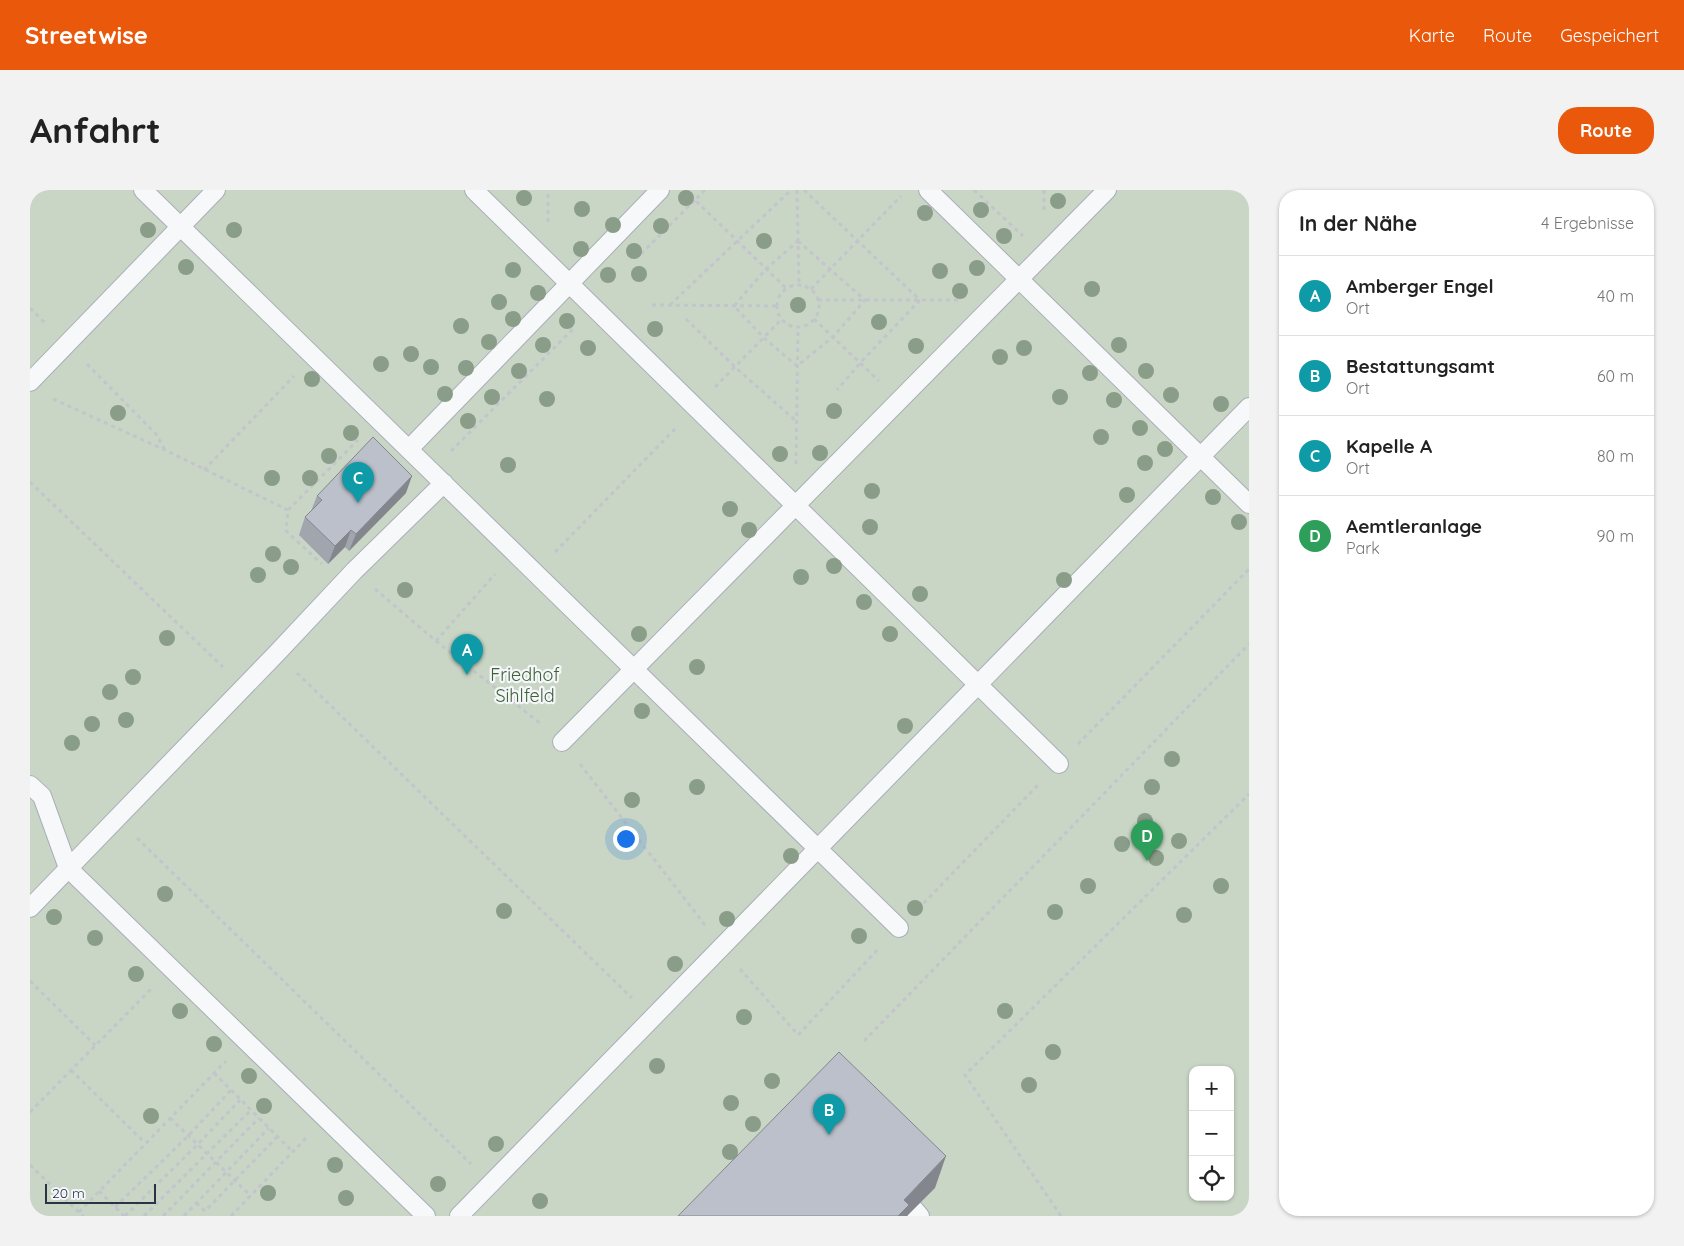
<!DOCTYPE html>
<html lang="de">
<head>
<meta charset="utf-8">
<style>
	:root { --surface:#fff; --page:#f2f2f2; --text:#222; --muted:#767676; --line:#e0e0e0; --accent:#ea580c }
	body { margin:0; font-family:Quicksand,sans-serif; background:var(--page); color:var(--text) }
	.controls { position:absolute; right:15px; bottom:15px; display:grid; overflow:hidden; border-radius:10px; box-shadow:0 1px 4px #0004 }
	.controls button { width:45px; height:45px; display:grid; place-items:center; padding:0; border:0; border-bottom:1px solid var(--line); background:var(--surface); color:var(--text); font:25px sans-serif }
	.scale { position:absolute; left:15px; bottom:12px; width:111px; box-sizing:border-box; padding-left:5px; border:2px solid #2b3445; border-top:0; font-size:14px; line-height:18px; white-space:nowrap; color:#2b3445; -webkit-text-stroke:4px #f4f6f9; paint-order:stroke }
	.you { position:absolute; left:595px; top:648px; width:18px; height:18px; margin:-12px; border:4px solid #fff; border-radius:50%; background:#1a73e8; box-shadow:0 0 0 8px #1a73e833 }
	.badge { display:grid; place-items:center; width:32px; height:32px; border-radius:50%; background:var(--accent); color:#fff; font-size:16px; font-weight:700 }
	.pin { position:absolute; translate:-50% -41px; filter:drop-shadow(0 1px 2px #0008) }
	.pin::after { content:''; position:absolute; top:26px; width:18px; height:15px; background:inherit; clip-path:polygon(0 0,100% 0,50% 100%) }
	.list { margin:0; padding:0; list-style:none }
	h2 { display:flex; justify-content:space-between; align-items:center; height:65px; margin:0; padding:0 20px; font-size:21px }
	h2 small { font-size:16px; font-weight:400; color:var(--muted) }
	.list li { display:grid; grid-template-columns:32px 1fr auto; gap:15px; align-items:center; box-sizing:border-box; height:80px; padding:0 20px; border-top:1px solid var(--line) }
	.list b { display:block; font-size:19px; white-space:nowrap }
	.list p { margin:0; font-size:16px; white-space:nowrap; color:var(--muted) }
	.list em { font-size:16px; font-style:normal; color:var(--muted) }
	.icon { flex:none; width:28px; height:28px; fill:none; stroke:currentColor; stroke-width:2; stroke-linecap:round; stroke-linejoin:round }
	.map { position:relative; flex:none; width:1219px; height:1026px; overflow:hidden; border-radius:20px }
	header { display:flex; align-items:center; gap:30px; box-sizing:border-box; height:70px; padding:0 25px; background:var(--accent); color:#fff }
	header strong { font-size:24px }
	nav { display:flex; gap:28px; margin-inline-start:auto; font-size:18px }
	.intro { display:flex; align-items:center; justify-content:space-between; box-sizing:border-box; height:120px; padding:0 30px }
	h1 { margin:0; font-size:35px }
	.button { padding:12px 22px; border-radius:20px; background:var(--accent); color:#fff; font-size:18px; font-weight:700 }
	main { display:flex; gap:30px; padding:0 30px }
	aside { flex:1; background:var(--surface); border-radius:20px; box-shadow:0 1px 4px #0004 }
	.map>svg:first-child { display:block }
	.green { fill:#c9d6c5; fill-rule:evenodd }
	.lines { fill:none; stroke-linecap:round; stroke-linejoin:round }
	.service-casing { stroke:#a9aeb7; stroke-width:20 }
	.path { stroke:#c2c5cb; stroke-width:3; stroke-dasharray:4 4; stroke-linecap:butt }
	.service { stroke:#f7f8fa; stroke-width:18 }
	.tree { fill:#899d89 }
	.wall { fill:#a1a5ae }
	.shaded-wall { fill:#83868d }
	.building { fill:#bbc0ca; stroke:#83868d }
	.labels { text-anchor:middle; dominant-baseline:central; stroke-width:4.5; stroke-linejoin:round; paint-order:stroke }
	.park-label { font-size:18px; fill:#3f6138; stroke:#f4f6f9 }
</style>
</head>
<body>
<header>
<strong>Streetwise</strong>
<nav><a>Karte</a><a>Route</a><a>Gespeichert</a></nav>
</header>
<div class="intro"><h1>Anfahrt</h1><a class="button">Route</a></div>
<main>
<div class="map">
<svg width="1219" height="1026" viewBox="0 0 1219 1026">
	<rect width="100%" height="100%" fill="#e4e7ec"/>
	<!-- green -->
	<path class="green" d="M0,0H1219V1026H0ZM1163,880H1200V1007H1163Z"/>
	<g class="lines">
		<!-- service casing -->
		<g class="service-casing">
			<path id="service" d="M113,0L869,738
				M444,0L1029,574
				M898,0L1219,314
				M0,192L186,0
				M379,259L630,0
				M532,552L1077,0
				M0,595L12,606L38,678L396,1026
				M0,718L247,463L324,381L414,293
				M884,1019L890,1026
				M429,1026L1219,217"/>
		</g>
		<!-- path -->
		<path class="path" d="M675,0L665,10L756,98
			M767,0L769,95
			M774,0L890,110L830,173L807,200
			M944,0L993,46
			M1014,0V23
			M518,32V0
			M768,51L835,110L803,147L767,176L734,148L704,116L736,79Z
			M611,64L665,10
			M747 116a21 21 0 1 1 42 0a21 21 0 1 1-42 0Z
			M781,99L871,6
			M788,110H929
			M622,115L746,116
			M640,115L761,0
			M0,118L17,135
			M656,129L705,177L766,231
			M784,129L849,191
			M57,174L126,244L135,260
			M685,197L751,130
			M23,209L135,260L258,320L256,341L292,374
			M421,261L544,138
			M766,274L768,137
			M174,280L264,186
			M0,292L193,477
			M258,320L328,250
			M525,362L646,238
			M345,399L406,451L511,534
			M406,451L465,384
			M267,483L602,808
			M1048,554L1219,379
			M550,574L675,735
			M107,648L441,974
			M888,719L1009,594
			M710,779L768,845L850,757
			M0,791L65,855
			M834,851L1219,454
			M41,880L115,953
			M184,883L263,962
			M0,922L122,798
			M140,928L221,1006
			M0,975L53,1026
			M69,1001L94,1026
			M166,1013L175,1021L248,946
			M85,1017L158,946L201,900
			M49,1022L196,871
			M95,1026L167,955L210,910
			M114,1026L221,920
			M133,1026L229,928
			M154,1026L239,938
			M201,1026L276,948
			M1031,1026L935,885L1219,604"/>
		<!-- service -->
		<use href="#service" class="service"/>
	</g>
	<!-- trees -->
	<g class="tree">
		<circle cx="494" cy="8" r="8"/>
		<circle cx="656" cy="8" r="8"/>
		<circle cx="1028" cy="11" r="8"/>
		<circle cx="552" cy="19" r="8"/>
		<circle cx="951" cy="20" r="8"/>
		<circle cx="895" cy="23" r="8"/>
		<circle cx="583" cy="35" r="8"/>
		<circle cx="631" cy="36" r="8"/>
		<circle cx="118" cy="40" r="8"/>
		<circle cx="204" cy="40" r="8"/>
		<circle cx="974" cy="46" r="8"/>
		<circle cx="734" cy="51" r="8"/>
		<circle cx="551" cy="59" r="8"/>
		<circle cx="604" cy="61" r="8"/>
		<circle cx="156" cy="77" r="8"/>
		<circle cx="947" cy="78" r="8"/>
		<circle cx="483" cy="80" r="8"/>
		<circle cx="910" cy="81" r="8"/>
		<circle cx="609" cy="84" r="8"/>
		<circle cx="578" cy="85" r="8"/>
		<circle cx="1062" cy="99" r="8"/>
		<circle cx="930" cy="101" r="8"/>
		<circle cx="508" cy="103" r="8"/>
		<circle cx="469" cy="112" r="8"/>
		<circle cx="768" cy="115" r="8"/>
		<circle cx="483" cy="129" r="8"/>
		<circle cx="537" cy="131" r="8"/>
		<circle cx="849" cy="132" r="8"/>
		<circle cx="431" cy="136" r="8"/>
		<circle cx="625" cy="139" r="8"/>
		<circle cx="459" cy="152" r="8"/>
		<circle cx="513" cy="155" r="8"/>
		<circle cx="1089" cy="155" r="8"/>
		<circle cx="886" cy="156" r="8"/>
		<circle cx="558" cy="158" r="8"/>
		<circle cx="994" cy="158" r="8"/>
		<circle cx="381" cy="164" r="8"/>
		<circle cx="970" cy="167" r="8"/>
		<circle cx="351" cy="174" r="8"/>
		<circle cx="401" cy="177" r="8"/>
		<circle cx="436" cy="178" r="8"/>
		<circle cx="489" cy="181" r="8"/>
		<circle cx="1116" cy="181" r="8"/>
		<circle cx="1060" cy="183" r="8"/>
		<circle cx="282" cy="189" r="8"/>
		<circle cx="415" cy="204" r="8"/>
		<circle cx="1141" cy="205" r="8"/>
		<circle cx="462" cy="207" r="8"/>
		<circle cx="1030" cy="207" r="8"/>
		<circle cx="517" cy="209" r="8"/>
		<circle cx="1084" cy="210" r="8"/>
		<circle cx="1191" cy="214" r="8"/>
		<circle cx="804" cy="221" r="8"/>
		<circle cx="88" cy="223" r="8"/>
		<circle cx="438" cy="231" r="8"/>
		<circle cx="1110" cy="238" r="8"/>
		<circle cx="321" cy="243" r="8"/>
		<circle cx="1071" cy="247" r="8"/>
		<circle cx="1135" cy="259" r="8"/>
		<circle cx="790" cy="263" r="8"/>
		<circle cx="750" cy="264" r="8"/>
		<circle cx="299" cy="266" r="8"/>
		<circle cx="1115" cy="273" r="8"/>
		<circle cx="478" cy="275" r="8"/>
		<circle cx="242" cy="288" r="8"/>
		<circle cx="280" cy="288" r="8"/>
		<circle cx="842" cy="301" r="8"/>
		<circle cx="1097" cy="305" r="8"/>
		<circle cx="1183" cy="307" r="8"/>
		<circle cx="700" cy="319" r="8"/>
		<circle cx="1209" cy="332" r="8"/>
		<circle cx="840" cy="337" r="8"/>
		<circle cx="719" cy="340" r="8"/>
		<circle cx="243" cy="364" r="8"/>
		<circle cx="804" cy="376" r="8"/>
		<circle cx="261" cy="377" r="8"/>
		<circle cx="228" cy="385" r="8"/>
		<circle cx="771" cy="387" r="8"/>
		<circle cx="1034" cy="390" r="8"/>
		<circle cx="375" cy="400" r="8"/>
		<circle cx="890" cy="404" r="8"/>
		<circle cx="834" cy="412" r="8"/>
		<circle cx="609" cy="444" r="8"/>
		<circle cx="860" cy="444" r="8"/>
		<circle cx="137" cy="448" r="8"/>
		<circle cx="667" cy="477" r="8"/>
		<circle cx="103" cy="487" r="8"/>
		<circle cx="80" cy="502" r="8"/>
		<circle cx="612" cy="521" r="8"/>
		<circle cx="96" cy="530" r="8"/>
		<circle cx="62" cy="534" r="8"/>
		<circle cx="875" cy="536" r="8"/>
		<circle cx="42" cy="553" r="8"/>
		<circle cx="1142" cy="569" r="8"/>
		<circle cx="667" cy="597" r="8"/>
		<circle cx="1122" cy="597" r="8"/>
		<circle cx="602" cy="610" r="8"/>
		<circle cx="1115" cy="631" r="8"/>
		<circle cx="1149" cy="651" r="8"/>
		<circle cx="1092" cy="654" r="8"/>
		<circle cx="761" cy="666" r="8"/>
		<circle cx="1126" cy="668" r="8"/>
		<circle cx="1058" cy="696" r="8"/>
		<circle cx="1191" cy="696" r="8"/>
		<circle cx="135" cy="704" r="8"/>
		<circle cx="885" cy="718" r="8"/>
		<circle cx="474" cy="721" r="8"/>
		<circle cx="1025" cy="722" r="8"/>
		<circle cx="1154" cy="725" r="8"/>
		<circle cx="24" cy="727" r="8"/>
		<circle cx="697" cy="729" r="8"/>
		<circle cx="829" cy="746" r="8"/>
		<circle cx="65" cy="748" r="8"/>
		<circle cx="645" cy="774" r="8"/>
		<circle cx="106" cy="784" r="8"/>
		<circle cx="150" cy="821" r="8"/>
		<circle cx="975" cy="821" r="8"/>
		<circle cx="714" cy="827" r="8"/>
		<circle cx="184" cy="854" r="8"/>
		<circle cx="1023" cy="862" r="8"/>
		<circle cx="627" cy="876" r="8"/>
		<circle cx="219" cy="886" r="8"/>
		<circle cx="742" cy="891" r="8"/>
		<circle cx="999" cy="895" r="8"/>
		<circle cx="701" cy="913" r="8"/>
		<circle cx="234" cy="916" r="8"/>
		<circle cx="121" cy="926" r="8"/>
		<circle cx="723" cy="934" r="8"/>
		<circle cx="466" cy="954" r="8"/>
		<circle cx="700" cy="962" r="8"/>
		<circle cx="305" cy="975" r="8"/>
		<circle cx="408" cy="994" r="8"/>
		<circle cx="238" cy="1003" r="8"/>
		<circle cx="316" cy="1008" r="8"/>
		<circle cx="510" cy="1011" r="8"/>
	</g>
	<!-- wall -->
	<path class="wall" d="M376,303L319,361L315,357L298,374L269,345L275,327L281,321L287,306Z"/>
	<!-- shaded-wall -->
	<path class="shaded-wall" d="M382,286L376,303L319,361L326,344Z
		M321,340L315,357L298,374L305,356Z
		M916,966L905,998L877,1026H868L874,1010Z"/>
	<!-- building -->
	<path class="building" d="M343,247L382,286L326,344L321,340L305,356L275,327L292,310L287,306Z
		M809,862L916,966L874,1010L879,1015L868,1026H648Z"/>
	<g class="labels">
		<!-- park labels -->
		<g class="park-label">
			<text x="495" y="484">Friedhof<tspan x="495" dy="21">Sihlfeld</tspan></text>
		</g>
	</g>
</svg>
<div class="controls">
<button>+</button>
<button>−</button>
<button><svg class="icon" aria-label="locate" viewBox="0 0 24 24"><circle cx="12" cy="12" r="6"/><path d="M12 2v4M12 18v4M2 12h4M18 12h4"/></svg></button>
</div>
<div class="scale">20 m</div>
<div class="you"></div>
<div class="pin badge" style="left:437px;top:485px;background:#0f9aa8">A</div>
<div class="pin badge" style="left:799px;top:945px;background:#0f9aa8">B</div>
<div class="pin badge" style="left:328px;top:313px;background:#0f9aa8">C</div>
<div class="pin badge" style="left:1117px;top:671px;background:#2e9e5b">D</div>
</div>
<aside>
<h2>In der Nähe<small>4 Ergebnisse</small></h2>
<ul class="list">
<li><span class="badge" style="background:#0f9aa8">A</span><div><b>Amberger Engel</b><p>Ort</p></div><em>40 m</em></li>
<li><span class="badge" style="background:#0f9aa8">B</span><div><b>Bestattungsamt</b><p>Ort</p></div><em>60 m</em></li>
<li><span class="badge" style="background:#0f9aa8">C</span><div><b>Kapelle A</b><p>Ort</p></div><em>80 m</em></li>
<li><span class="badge" style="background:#2e9e5b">D</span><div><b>Aemtleranlage</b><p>Park</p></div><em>90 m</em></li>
</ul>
</aside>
</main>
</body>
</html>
